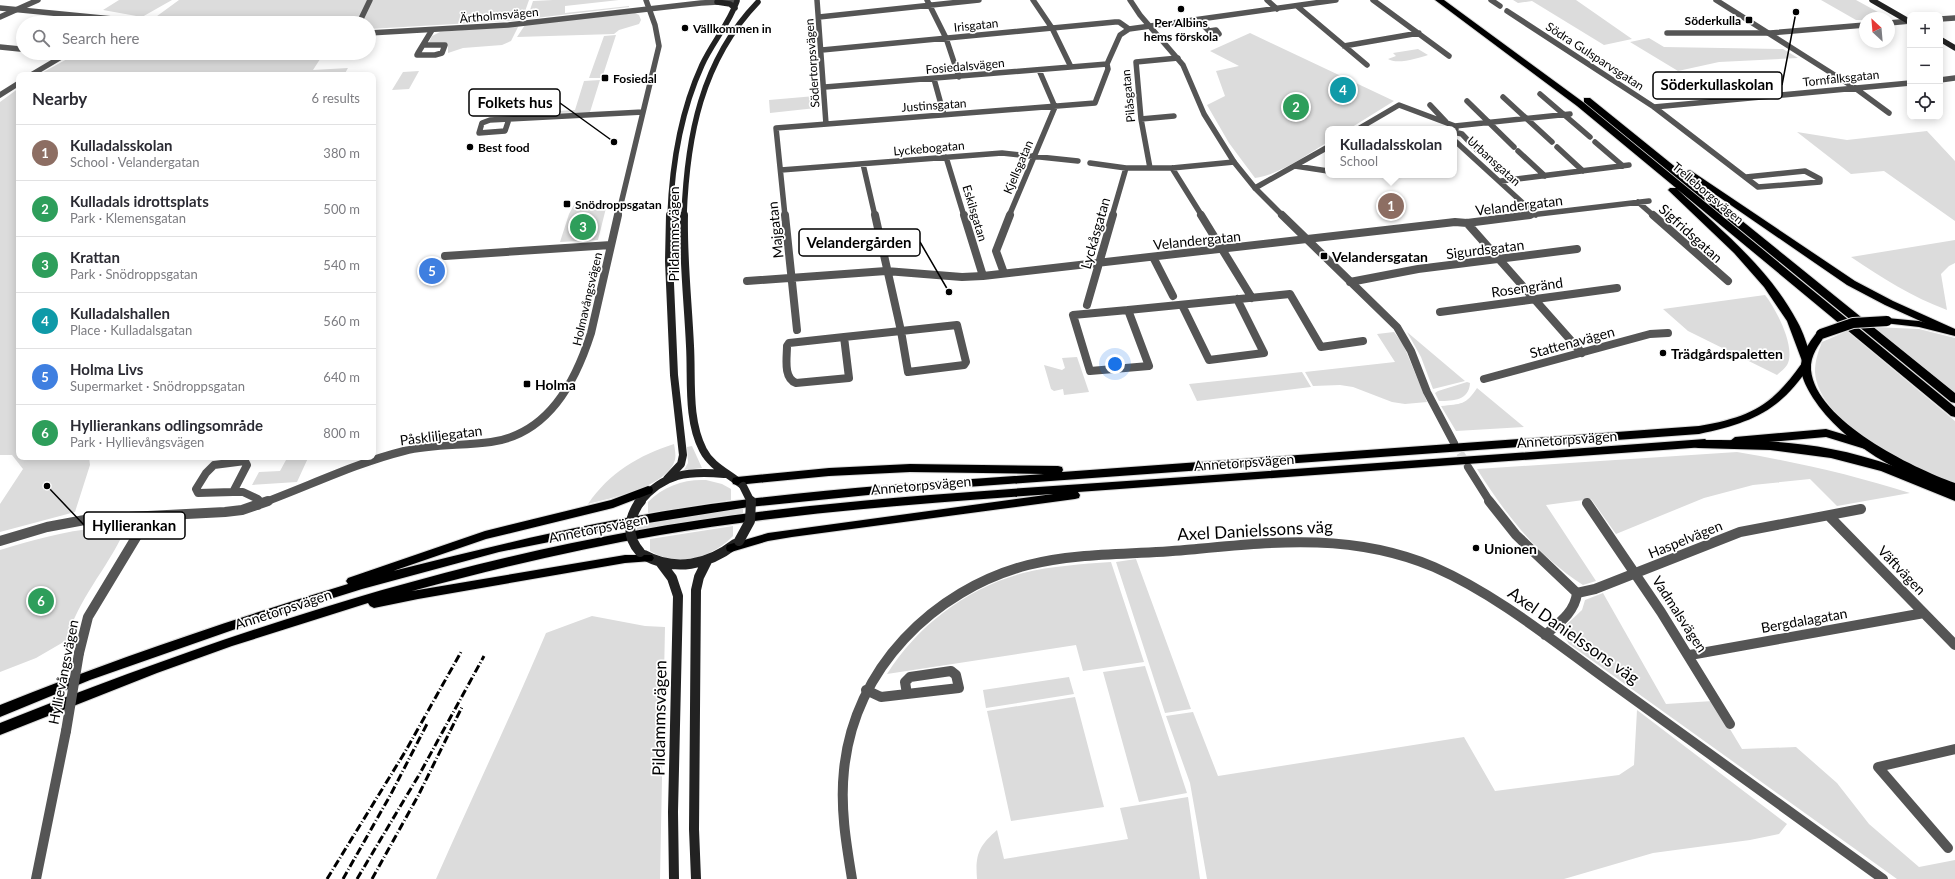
<!DOCTYPE html>
<html lang="en">
<head>
<meta charset="utf-8">
<style>
	:root { --surface:#fff; --page:#f7f7f7; --text:#2b2b33; --muted:#7c7c81; --line:#e1e1e2; --accent:#111827 }
	body { margin:0; font-family:Lato,sans-serif; background:var(--page); color:var(--text) }
	.controls { position:absolute; right:12px; top:12px; display:grid; overflow:hidden; border-radius:8px; box-shadow:0 2px 10px #0003 }
	.controls button { width:36px; height:36px; display:grid; place-items:center; padding:0; border:0; border-bottom:1px solid var(--line); background:var(--surface); color:var(--text); font:20px sans-serif }
	.compass { position:absolute; left:1859px; top:12px; width:36px; height:36px; border-radius:50%; background:var(--surface); box-shadow:0 2px 10px #0003; rotate:334deg }
	.you { position:absolute; left:1115px; top:364px; width:14px; height:14px; margin:-10px; border:3px solid #fff; border-radius:50%; background:#1a73e8; box-shadow:0 0 0 6px #1a73e833 }
	.badge { display:grid; place-items:center; width:26px; height:26px; border-radius:50%; background:var(--accent); color:#fff; font-size:13px; font-weight:700 }
	.pin { position:absolute; translate:-50% -50%; border:2px solid #fff; box-shadow:0 1px 4px #0006 }
	.popup { position:absolute; left:1325px; top:126px; width:132px; height:52px; box-sizing:border-box; display:grid; place-content:center; border-radius:8px; background:var(--surface); filter:drop-shadow(0 1px 3px #0005); font-size:13px; white-space:nowrap; color:var(--muted) }
	.popup b { font-size:15px; color:var(--text) }
	.popup::after { content:''; position:absolute; left:50%; top:100%; margin-left:-8px; border:8px solid transparent; border-top-color:var(--surface) }
	.list { margin:0; padding:0; list-style:none }
	h2 { display:flex; justify-content:space-between; align-items:center; height:52px; margin:0; padding:0 16px; font-size:17px }
	h2 small { font-size:13px; font-weight:400; color:var(--muted) }
	.list li { display:grid; grid-template-columns:26px 1fr auto; gap:12px; align-items:center; box-sizing:border-box; height:56px; padding:0 16px; border-top:1px solid var(--line) }
	.list b { display:block; font-size:15px; white-space:nowrap }
	.list p { margin:0; font-size:13px; white-space:nowrap; color:var(--muted) }
	.list em { font-size:13px; font-style:normal; color:var(--muted) }
	.icon { flex:none; width:22px; height:22px; fill:none; stroke:currentColor; stroke-width:2; stroke-linecap:round; stroke-linejoin:round }
	.map { position:relative; flex:none; width:1955px; height:879px; overflow:hidden }
	.search { position:absolute; background:var(--surface); box-shadow:0 2px 10px #0003; left:16px; top:16px; width:360px; height:44px; display:flex; align-items:center; gap:10px; box-sizing:border-box; padding:0 14px; border-radius:22px; color:var(--muted); font-size:15px }
	.panel { position:absolute; background:var(--surface); box-shadow:0 2px 10px #0003; left:16px; top:72px; width:360px; height:388px; border-radius:8px }
	.map>svg:first-child { display:block }
	.green { fill:#dcdcdc }
	.lines { fill:none; stroke-linecap:round; stroke-linejoin:round }
	.tertiary-tunnel { stroke:#d9d9d9; stroke-width:8; stroke-dasharray:8 3.5; stroke-linecap:butt }
	.primary-casing { stroke:#dbdbdb; stroke-width:2 }
	.trunk-casing { stroke:#dbdbdb; stroke-width:2 }
	.motorway-casing { stroke:#dbdbdb; stroke-width:2 }
	.minor-far2 { stroke:#555; stroke-width:5.5 }
	.minor-far1 { stroke:#555; stroke-width:8 }
	.minor { stroke:#555; stroke-width:10 }
	.tertiary-far2 { stroke:#555; stroke-width:5.5 }
	.tertiary-far1 { stroke:#555; stroke-width:8 }
	.tertiary { stroke:#555; stroke-width:10 }
	.secondary-far2 { stroke:#222; stroke-width:5.5 }
	.secondary-far1 { stroke:#222; stroke-width:8 }
	.secondary { stroke:#222; stroke-width:10 }
	.primary { fill:#000; fill-rule:evenodd }
	.trunk { fill:#000; fill-rule:evenodd }
	.motorway { fill:#000; fill-rule:evenodd }
	.rail { stroke:#000; stroke-width:3; stroke-dasharray:8 2.5 1 2.5; stroke-linecap:butt }
	.trunk-bridge-casing { stroke:#dbdbdb; stroke-width:12; stroke-linecap:butt }
	.minor-bridge { stroke:#555; stroke-width:10 }
	.secondary-bridge-far1 { stroke:#222; stroke-width:8 }
	.secondary-bridge { stroke:#222; stroke-width:10 }
	.trunk-bridge { stroke:#000; stroke-width:10 }
	.poi-dot { fill:#000; stroke:#fff; stroke-width:1.5 }
	.labels { text-anchor:middle; dominant-baseline:central; stroke-width:3.5; stroke-linejoin:round; paint-order:stroke }
	.far-street-label { font-size:12px; fill:#000; stroke:#fff }
	.far-poi-label { font-size:12px; font-weight:bold; fill:#000; stroke:#fff; text-anchor:start }
	.street-label { font-size:14px; fill:#000; stroke:#fff }
	.poi-label { font-size:14px; font-weight:bold; fill:#000; stroke:#fff; text-anchor:start }
	.near-street-label { font-size:17px; fill:#000; stroke:#fff }
	.leader { fill:none; stroke:#000; stroke-width:1.5 }
	.callout-dot { fill:#000; stroke:#fff; stroke-width:1.5 }
	.callout { fill:#fff; stroke:#000; stroke-width:1.5 }
	.callout-label { font-size:15px; text-anchor:middle; font-weight:bold; fill:#000 }
</style>
</head>
<body>
<div class="map">
<svg width="1955" height="879" viewBox="0 0 1955 879">
	<rect width="100%" height="100%" fill="#fff"/>
	<!-- green -->
	<path class="green" d="M119,0H172L142,17L103,10Z
		M179,0H529L522,20L369,29V23H199L153,19Z
		M553,0H619L565,6V13L629,6V7L527,19L533,1Z
		M1513,0H1576L1632,39L1604,45L1532,1L1518,3Z
		M1821,0H1856L1887,17L1865,18V20H1856Z
		M635,13L639,15L641,20L639,24L619,30L614,34L517,37L525,25Z
		M519,25L511,41L502,45L463,48L448,53V43L429,42L432,36L440,32Z
		M1250,33L1394,101L1349,129H1328V142C1306,155 1281,174 1255,178L1229,143L1207,105L1225,96L1216,71L1239,66L1210,51Z
		M616,35L602,78H589L604,36Z
		M1649,38L1664,47L1783,49L1798,58L1719,62L1678,71L1630,42Z
		M1418,49L1428,55C1418,58 1397,65 1388,59L1396,56L1393,53Z
		M78,53H324L313,70L348,68L344,75H38Z
		M419,71L409,89L392,90L403,72Z
		M600,80L590,112L557,113L558,111L575,110L584,81Z
		M19,88V457H89L90,465L75,512L0,532V504L23,469L12,455H0V102Z
		M815,96L816,108L770,113L769,100Z
		M1927,131L1955,161V221L1884,171L1851,174L1797,132L1847,140Z
		M575,203L607,204L598,240L560,242L569,214Z
		M1955,240V263L1949,266L1941,274L1947,310C1912,297 1882,278 1851,257Z
		M1765,295C1776,309 1795,345 1788,363C1786,368 1780,372 1777,375L1688,331L1663,309Z
		M1873,327L1919,329L1955,338V393Z
		M1847,331L1955,421V483C1913,469 1818,423 1815,372C1815,361 1818,352 1822,342Z
		M1394,332L1403,344L1427,402L1405,404L1392,402L1353,387L1340,385L1313,386L1305,372L1395,362L1377,334Z
		M1407,332L1465,381L1433,389L1421,357Z
		M1077,357L1089,392L1064,395L1063,389L1054,391L1051,389L1044,365L1062,370L1065,368L1062,358Z
		M1302,372L1311,387L1197,401L1189,384Z
		M1467,382L1470,383C1469,400 1454,401 1439,401L1435,393L1438,391Z
		M1477,388L1524,427L1456,431L1441,406C1461,404 1466,405 1477,388Z
		M674,444C675,450 676,455 675,460C667,487 611,498 588,504C609,473 639,455 674,444Z
		M692,446L702,468L684,470L688,463L687,447Z
		M1737,452C1796,462 1853,475 1910,493L1837,506L1810,479L1753,485L1704,498L1616,534L1591,499L1546,505L1596,581L1583,585C1538,556 1505,514 1477,469Z
		M308,458L297,482L252,485L259,472L280,471L286,460Z
		M706,480L722,484L731,489V500L648,513V502C664,486 684,479 706,480Z
		M743,508V514L637,530V525Z
		M733,526V536C712,558 677,568 650,551V539Z
		M98,528H122L124,529V532C107,569 77,600 67,640L36,658L0,672V550C33,540 64,531 98,528Z
		M1136,559L1191,709L1165,713L1116,562Z
		M1111,562L1144,662L1083,671L1076,645L887,674C918,625 967,588 1023,573C1052,566 1082,564 1111,562Z
		M1603,593L1666,704L1713,701L1742,749L1796,747L1837,783L1869,824L1919,867L1955,860V879H1897L1569,644L1564,636L1566,625L1582,610L1585,600Z
		M592,616L645,626L665,627L660,879H436C472,797 511,716 546,633Z
		M1145,666L1187,793L1139,802L1103,672Z
		M1069,677L1074,694L986,708L983,690Z
		M1075,697L1104,807L1011,821L987,711Z
		M1637,710L1787,824L1779,834L1750,840L1653,853L1564,879H1207L1190,783L1166,716L1193,712L1218,776L1464,737L1495,791L1619,775L1634,765Z
		M1188,797L1200,879H977C975,854 979,846 997,830L1004,859L1128,839L1120,808Z"/>
	<g class="lines">
		<!-- tertiary-tunnel -->
		<path class="tertiary-tunnel" d="M1454,443L1468,466"/>
		<!-- primary casing -->
		<g class="primary-casing">
			<path id="primary" d="M1805,362L1810,365C1781,411 1751,423 1699,434L898,492L749,507L629,526L499,552L362,589L247,625L90,680L0,717V705C114,659 230,620 348,584L346,581L348,578L485,531L611,500L648,486L652,487L653,490L652,493L613,508L486,539L393,571C511,541 630,513 750,499C848,487 946,481 1044,474L910,472L829,476L737,485L733,484L732,481L733,478L737,477L829,468L910,464L1058,466L1062,467L1063,470L1062,472L1699,426C1750,417 1772,406 1802,363Z
				M1826,429L1869,442L1870,445L1865,449L1826,437L1735,445L1730,441L1735,437Z
				M1705,439L1710,443L1705,447L1078,492L1080,495L1079,498L1075,499L792,537L768,541L731,552L727,551L726,548L727,545L768,533L1053,494C922,503 791,513 660,535C577,549 494,569 412,591L625,555H652L654,558L652,561L625,563L418,599L374,608L370,606L368,603L232,646L157,673L0,735V723C206,641 416,570 634,531C792,502 953,493 1112,482C1310,468 1507,454 1705,439Z"/>
		</g>
		<!-- trunk casing -->
		<g class="trunk-casing">
			<path id="trunk" d="M1887,318L1919,321L1955,330V336L1919,327L1884,323L1882,321L1884,319Z
				M1821,331L1826,334C1819,345 1810,355 1811,370C1816,421 1913,468 1955,483V492C1902,476 1844,445 1813,398C1808,390 1802,379 1801,370C1800,354 1809,343 1817,332Z"/>
		</g>
		<!-- motorway casing -->
		<g class="motorway-casing">
			<path id="motorway" d="M1435,0H1444L1583,102L1955,407V417L1951,416L1677,189C1720,229 1769,268 1797,321C1804,333 1807,346 1812,358L1810,361H1802L1787,321L1764,287L1734,253L1668,190L1670,188H1676L1577,106Z
				M1584,98H1590L1955,393V403L1951,402L1584,102Z
				M1690,170L1855,281L1893,301L1955,329V335L1949,334L1885,305L1847,285L1687,175V171Z
				M1698,440C1743,440 1787,440 1831,449C1874,457 1915,473 1955,491V501L1881,471L1831,458L1770,450L1698,448L1694,447L1692,444L1694,441Z"/>
		</g>
		<!-- minor-far2 -->
		<path class="minor-far2" d="M817,0L826,124
			M927,0L946,38L959,77
			M1033,0L1052,28L1071,67
			M1267,0L1277,9
			M1373,0L1449,56
			M1491,0L1500,6
			M1297,6L1367,65
			M1507,11L1654,107L1758,187L1820,182V179L1805,171L1746,177
			M0,17L38,0
			M819,17L979,0
			M1940,19L1955,18
			M359,23L370,0
			M1889,23L1910,21
			M1203,25L1209,31
			M1216,30L1219,34L1209,31Z
			M1667,33H1770L1865,25
			M423,45H445L442,53L435,55H417L418,53L432,30
			M1344,46L1419,33
			M0,47L20,49
			M822,50L1115,22H1119L1129,29
			M31,75L68,53
			M934,79L944,115
			M1940,80L1955,78
			M825,87L1107,64
			M1855,88L1889,113
			M1540,94L1590,137
			M0,95L19,83
			M1503,97L1552,142
			M1467,101L1514,147
			M1430,105L1446,122
			M1654,107L1910,83
			M509,119L505,131L479,133L482,123L490,120Z
			M509,119L643,112
			M1141,119L1174,116
			M1358,129L1399,105L1455,126
			M1454,131L1456,129L1455,126L1570,114
			M1454,132L1462,134L1477,150
			M1454,140L1536,215
			M1595,142L1623,166
			M1557,147L1583,171
			M1518,151L1545,176
			M946,157L964,216
			M1090,163L1126,168H1172L1234,162
			M863,164L875,216
			M1295,166L1328,171
			M1150,168L1141,119L1136,62L1178,58
			M1172,168L1202,216
			M781,170L1002,153L1078,161
			M1501,181L1629,165
			M1255,188L1328,147
			M1638,202L1654,216
			M618,216L659,46L655,25L646,0
			M785,216L776,128L1095,103L1108,69L1107,64L1120,35L1129,29L1336,0
			M1009,216L1055,107L1039,70
			M1112,216L1126,168
			M1522,216L1649,201"/>
		<!-- minor-far1 -->
		<path class="minor-far1" d="M785,215L797,330
			M875,215L901,331
			M964,215L983,276
			M1201,215L1252,298
			M1653,215L1728,281
			M1467,223L1582,353
			M445,256L611,245
			M1153,257L1173,296
			M1004,273L996,251L1010,215
			M747,281L886,271L962,277L983,276L1455,222L1467,223L1530,215
			M1350,282L1418,269L1577,249
			M1087,305L1113,215
			M1182,305L1209,360L1264,353L1237,299
			M1128,310L1290,294L1321,347L1363,341
			M1128,310L1149,366L1090,371L1073,315Z
			M1440,312L1617,288
			M957,325L966,362L964,365L908,372L901,331Z
			M844,337L901,331
			M844,337L849,378L796,383C783,378 787,358 787,346L789,343Z
			M1484,379L1650,334L1668,333
			M245,461L247,465L233,492L198,493L196,489L206,473L214,465Z
			M233,492H243L258,499V502
			M265,502C311,485 356,463 404,451C433,444 462,446 491,442C548,434 575,383 591,333L618,215"/>
		<!-- minor -->
		<path class="minor" d="M258,501V505
			M1587,503L1661,612L1730,724
			M1829,516L1955,645
			M0,541L47,527L90,519L225,512L242,510L268,501
			M1577,593L1595,589L1740,532L1861,509
			M79,653L88,617L149,516
			M1690,655L1924,613
			M951,671L956,675L959,688L907,694L905,682L910,677Z
			M866,690L881,697L907,694
			M1948,848L1878,767L1955,749
			M36,879L66,731"/>
		<!-- tertiary-far2 -->
		<path class="tertiary-far2" d="M1130,0L1140,15L1183,65L1204,114L1234,162L1255,188L1283,216
			M1716,0L1855,88
			M0,8L154,23
			M369,33L508,25L701,3L736,1"/>
		<!-- tertiary-far1 -->
		<path class="tertiary-far1" d="M1282,215L1397,327L1411,351L1427,392L1454,443
			M1468,467L1490,502"/>
		<!-- tertiary -->
		<path class="tertiary" d="M1489,501L1516,535L1577,593C1575,612 1559,623 1545,635
			M852,879C846,843 840,807 844,770C854,669 933,590 1028,565C1079,552 1133,555 1185,550C1271,542 1351,532 1434,567C1500,596 1558,645 1617,687C1706,751 1794,815 1883,879"/>
		<!-- secondary-far2 -->
		<path class="secondary-far2" d="M1872,0L1910,22
			M717,2L730,4L735,8
			M1940,39L1955,48
			M670,216C672,164 680,113 702,65C712,43 729,24 737,1
			M684,216C687,137 701,61 758,2"/>
		<!-- secondary-far1 -->
		<path class="secondary-far1" d="M684,215C683,259 688,302 690,346C692,379 687,419 703,450C711,466 728,473 741,484
			M667,479L681,464L683,455L674,375L669,261L670,215
			M640,502C664,473 688,471 724,474"/>
		<!-- secondary -->
		<path class="secondary" d="M639,503L641,501
			M644,555C675,572 708,565 735,544
			M660,562L672,578L678,596L673,812L674,879
			M696,879L694,829L696,590L699,577L707,561"/>
		<!-- primary -->
		<use href="#primary" class="primary"/>
		<!-- trunk -->
		<use href="#trunk" class="trunk"/>
		<!-- motorway -->
		<use href="#motorway" class="motorway"/>
		<!-- rail -->
		<path class="rail" d="M327,879L405,752L461,652
			M343,879L391,794L427,724
			M357,879L419,775L484,656
			M372,879L418,796L462,707"/>
		<!-- trunk-bridge casing -->
		<g class="trunk-bridge-casing">
			<path id="trunk-bridge" d="M1821,334L1853,323L1887,321"/>
		</g>
		<!-- minor-bridge -->
		<path class="minor-bridge" d="M66,731L79,653"/>
		<!-- secondary-bridge-far1 -->
		<path class="secondary-bridge-far1" d="M743,486L751,502"/>
		<!-- secondary-bridge -->
		<path class="secondary-bridge" d="M639,503C628,520 626,536 640,552
			M739,541L750,521L751,501"/>
		<!-- trunk-bridge -->
		<use href="#trunk-bridge" class="trunk-bridge"/>
	</g>
	<!-- markers -->
	<g class="poi-dot">
		<circle cx="1181" cy="9" r="4"/>
		<rect x="1745" y="16" width="8" height="8" rx="2"/>
		<circle cx="685" cy="28" r="4"/>
		<rect x="601" y="74" width="8" height="8" rx="2"/>
		<circle cx="470" cy="147" r="4"/>
		<rect x="563" y="200" width="8" height="8" rx="2"/>
		<rect x="1320" y="252" width="8" height="8" rx="2"/>
		<circle cx="1663" cy="353" r="4"/>
		<rect x="523" y="380" width="8" height="8" rx="2"/>
		<circle cx="1476" cy="548" r="4"/>
	</g>
	<g class="labels">
		<!-- far-street labels -->
		<g class="far-street-label">
			<text transform="translate(499 15) rotate(-5)">Ärtholmsvägen</text>
			<text transform="translate(976 25) rotate(-6)">Irisgatan</text>
			<text transform="translate(1595 56) rotate(33)">Södra Gulsparvsgatan</text>
			<text transform="translate(812 63) rotate(-94)">Södertorpsvägen</text>
			<text transform="translate(965 66) rotate(-5)">Fosiedalsvägen</text>
			<text transform="translate(1841 78) rotate(-6)">Tornfalksgatan</text>
			<text transform="translate(1128 96) rotate(-96)">Pilåsgatan</text>
			<text transform="translate(934 105) rotate(-4)">Justinsgatan</text>
			<text transform="translate(929 148) rotate(-5)">Lyckebogatan</text>
			<text transform="translate(1494 161) rotate(42)">Urbansgatan</text>
			<text transform="translate(1018 167) rotate(-67)">Kjellsgatan</text>
			<text transform="translate(1708 193) rotate(40)">Trelleborgsvägen</text>
			<text transform="translate(975 213) rotate(73)">Eskilsgatan</text>
			<text transform="translate(587 299) rotate(-77)">Holmavångsvägen</text>
		</g>
		<!-- far-poi labels -->
		<g class="far-poi-label">
			<text x="1741" y="20" text-anchor="end">Söderkulla</text>
			<text x="1181" y="22" text-anchor="middle">Per Albins<tspan x="1181" dy="14">hems förskola</tspan></text>
			<text x="693" y="28">Vällkommen in</text>
			<text x="613" y="78">Fosiedal</text>
			<text x="478" y="147">Best food</text>
			<text x="575" y="204">Snödroppsgatan</text>
		</g>
		<!-- street labels -->
		<g class="street-label">
			<text transform="translate(1519 205) rotate(-7)">Velandergatan</text>
			<text transform="translate(775 230) rotate(-96)">Majgatan</text>
			<text transform="translate(1095 233) rotate(-74)">Lyckåsgatan</text>
			<text transform="translate(1691 233) rotate(42)">Sigfridsgatan</text>
			<text transform="translate(673 234) rotate(-90)">Pildammsvägen</text>
			<text transform="translate(1197 240) rotate(-6)">Velandergatan</text>
			<text transform="translate(1485 249) rotate(-7)">Sigurdsgatan</text>
			<text transform="translate(1527 287) rotate(-8)">Rosengränd</text>
			<text transform="translate(1572 342) rotate(-15)">Stattenavägen</text>
			<text transform="translate(441 435) rotate(-7)">Påskliljegatan</text>
			<text transform="translate(1567 439) rotate(-4)">Annetorpsvägen</text>
			<text transform="translate(1244 462) rotate(-4)">Annetorpsvägen</text>
			<text transform="translate(921 485) rotate(-5)">Annetorpsvägen</text>
			<text transform="translate(598 528) rotate(-11)">Annetorpsvägen</text>
			<text transform="translate(1685 539) rotate(-22)">Haspelvägen</text>
			<text transform="translate(1902 570) rotate(46)">Väftvägen</text>
			<text transform="translate(283 609) rotate(-18)">Annetorpsvägen</text>
			<text transform="translate(1680 614) rotate(57)">Vadmalsvägen</text>
			<text transform="translate(1804 620) rotate(-10)">Bergdalagatan</text>
			<text transform="translate(63 672) rotate(-79)">Hyllievångsvägen</text>
		</g>
		<!-- poi labels -->
		<g class="poi-label">
			<text x="1332" y="256">Velandersgatan</text>
			<text x="1671" y="353">Trädgårdspaletten</text>
			<text x="535" y="384">Holma</text>
			<text x="1484" y="548">Unionen</text>
		</g>
		<!-- near-street labels -->
		<g class="near-street-label">
			<text transform="translate(1255 530) rotate(-3)">Axel Danielssons väg</text>
			<text transform="translate(1574 635) rotate(35)">Axel Danielssons väg</text>
			<text transform="translate(659 718) rotate(-89)">Pildammsvägen</text>
		</g>
	</g>
	<!-- callouts -->
	<path class="leader" d="M1796 12L1782 85M614 142L560 103M949 292L920 242M47 486L84 525"/>
	<g class="callout-dot">
		<circle cx="1796" cy="12" r="4"/>
		<circle cx="614" cy="142" r="4"/>
		<circle cx="949" cy="292" r="4"/>
		<circle cx="47" cy="486" r="4"/>
	</g>
	<g class="callout">
		<rect x="1653" y="72" width="129" height="27" rx="4"/>
		<rect x="469" y="89" width="91" height="27" rx="4"/>
		<rect x="799" y="229" width="121" height="27" rx="4"/>
		<rect x="84" y="512" width="101" height="27" rx="4"/>
	</g>
	<g class="callout-label">
		<text x="1717" y="90">Söderkullaskolan</text>
		<text x="515" y="108">Folkets hus</text>
		<text x="859" y="248">Velandergården</text>
		<text x="134" y="531">Hyllierankan</text>
	</g>
</svg>
<div class="controls">
<button>+</button>
<button>−</button>
<button><svg class="icon" aria-label="locate" viewBox="0 0 24 24"><circle cx="12" cy="12" r="6"/><path d="M12 2v4M12 18v4M2 12h4M18 12h4"/></svg></button>
</div>
<svg class="compass" viewBox="-18 -18 36 36"><path d="M0-13l5 13h-10z" fill="#e53935"/><path d="M0 13l5-13h-10z" fill="#7c7c81"/></svg>
<div class="you"></div>
<div class="pin badge" style="left:1391px;top:206px;background:#8d6e63">1</div>
<div class="popup"><b>Kulladalsskolan</b>School</div>
<div class="pin badge" style="left:1296px;top:107px;background:#2e9e5b">2</div>
<div class="pin badge" style="left:583px;top:227px;background:#2e9e5b">3</div>
<div class="pin badge" style="left:1343px;top:90px;background:#0f9aa8">4</div>
<div class="pin badge" style="left:432px;top:271px;background:#3f7fe0">5</div>
<div class="pin badge" style="left:41px;top:601px;background:#2e9e5b">6</div>
<div class="search"><svg class="icon" aria-label="search" viewBox="0 0 24 24"><circle cx="10" cy="10" r="6"/><path d="M15 15l6 6"/></svg>Search here</div>
<section class="panel">
<h2>Nearby<small>6 results</small></h2>
<ul class="list">
<li><span class="badge" style="background:#8d6e63">1</span><div><b>Kulladalsskolan</b><p>School · Velandergatan</p></div><em>380 m</em></li>
<li><span class="badge" style="background:#2e9e5b">2</span><div><b>Kulladals idrottsplats</b><p>Park · Klemensgatan</p></div><em>500 m</em></li>
<li><span class="badge" style="background:#2e9e5b">3</span><div><b>Krattan</b><p>Park · Snödroppsgatan</p></div><em>540 m</em></li>
<li><span class="badge" style="background:#0f9aa8">4</span><div><b>Kulladalshallen</b><p>Place · Kulladalsgatan</p></div><em>560 m</em></li>
<li><span class="badge" style="background:#3f7fe0">5</span><div><b>Holma Livs</b><p>Supermarket · Snödroppsgatan</p></div><em>640 m</em></li>
<li><span class="badge" style="background:#2e9e5b">6</span><div><b>Hyllierankans odlingsområde</b><p>Park · Hyllievångsvägen</p></div><em>800 m</em></li>
</ul>
</section>
</div>
</body>
</html>
